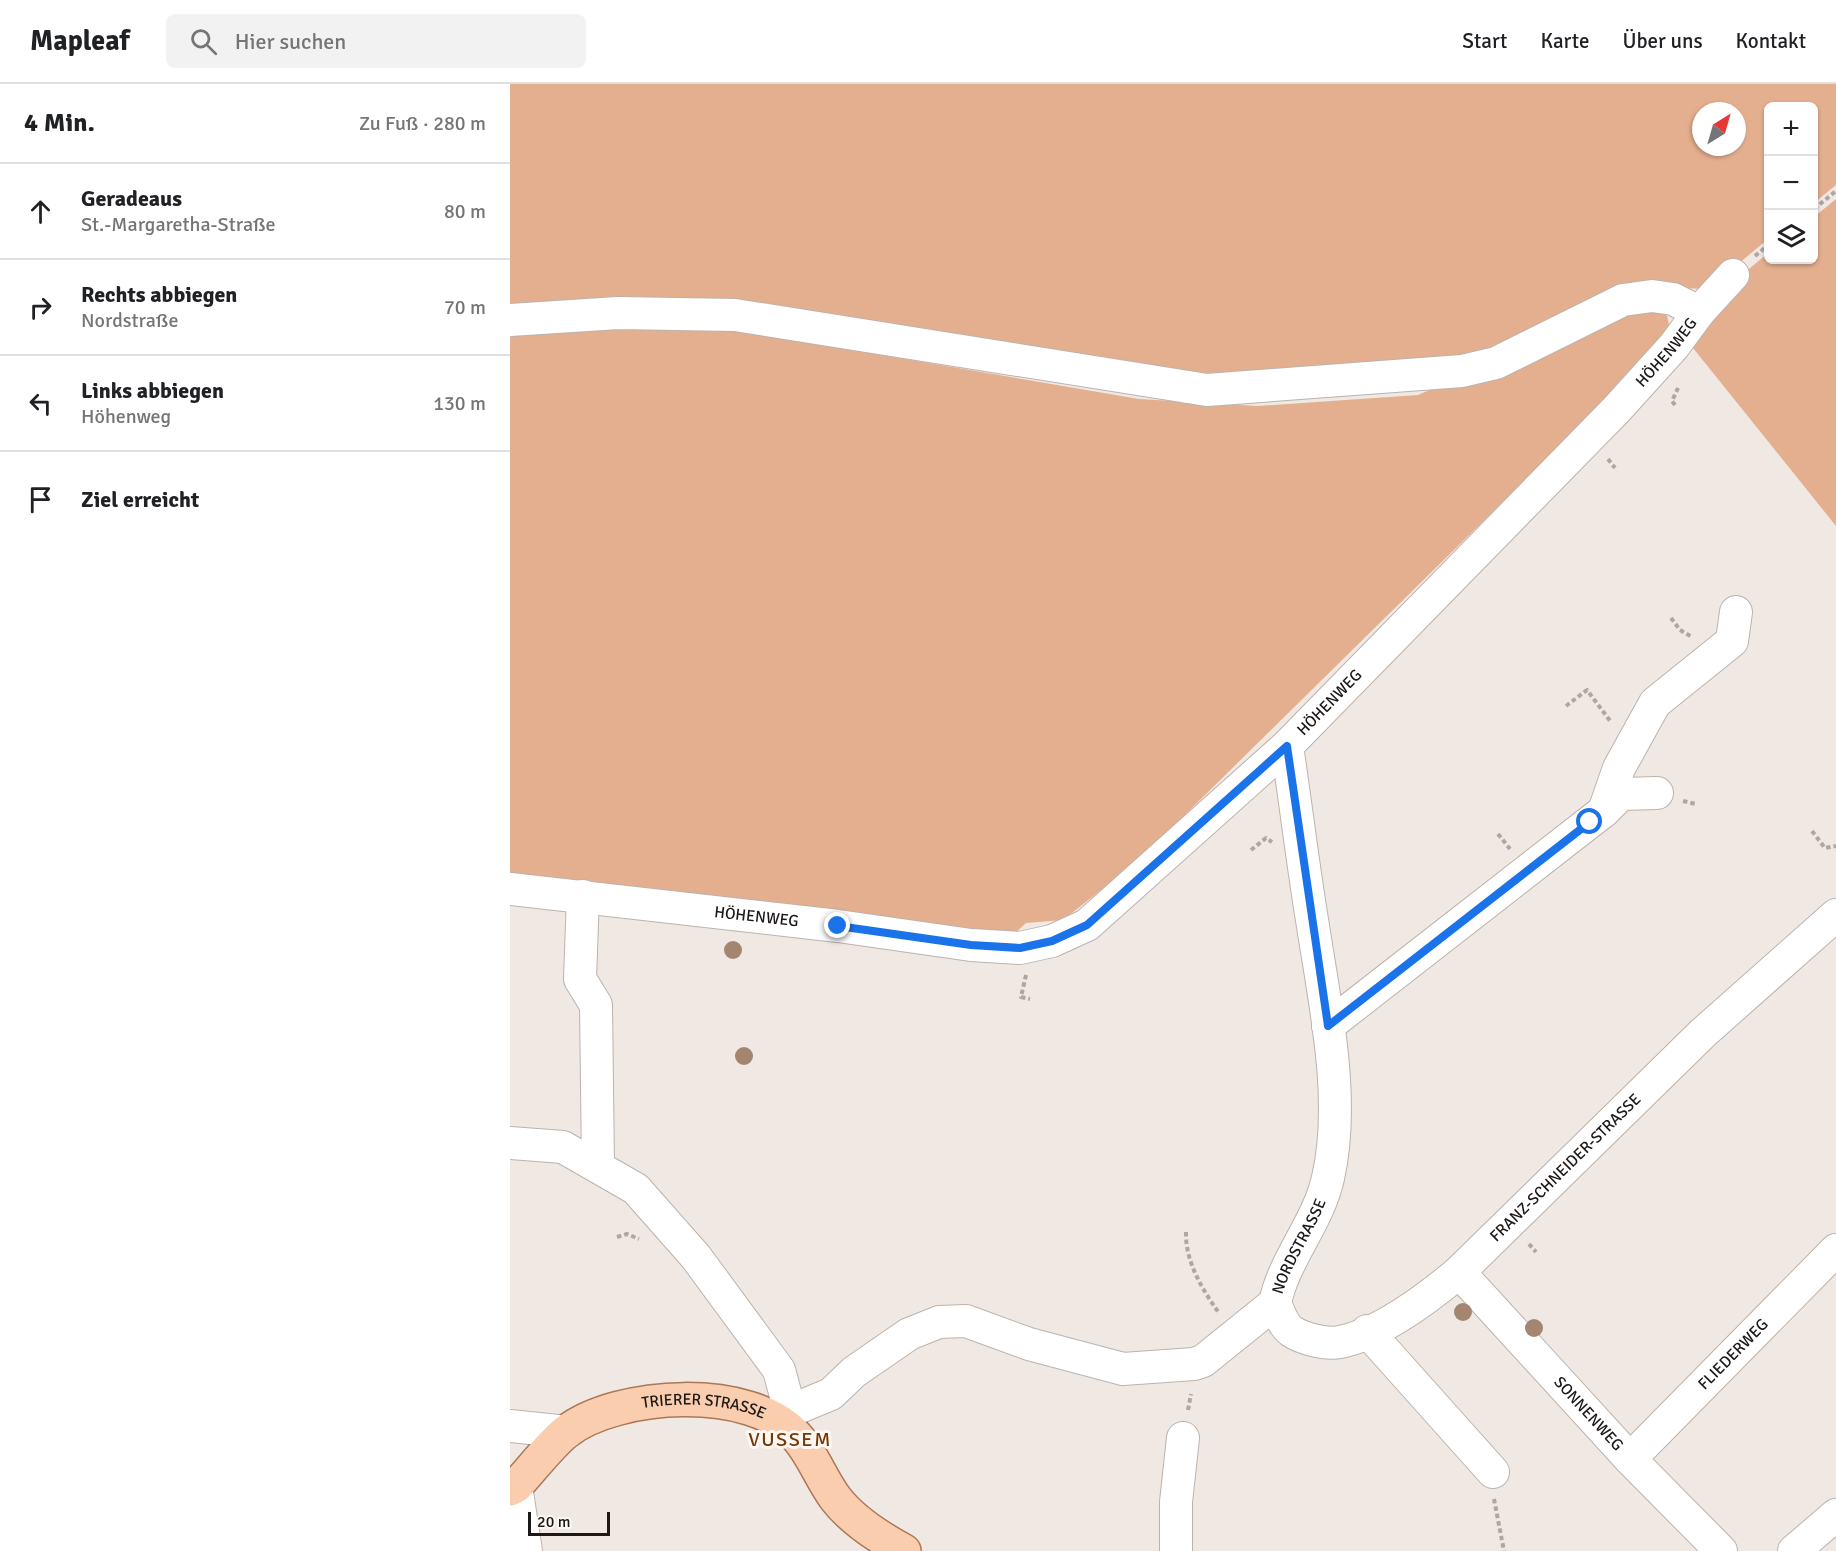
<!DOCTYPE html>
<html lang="de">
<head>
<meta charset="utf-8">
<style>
	:root { --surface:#fff; --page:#f2f2f2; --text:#202124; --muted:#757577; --line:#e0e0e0 }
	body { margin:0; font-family:Signika,sans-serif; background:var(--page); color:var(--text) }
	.controls { position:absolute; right:18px; top:18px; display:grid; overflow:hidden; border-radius:9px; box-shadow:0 2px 4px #0004 }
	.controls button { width:54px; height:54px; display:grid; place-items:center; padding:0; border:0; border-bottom:2px solid var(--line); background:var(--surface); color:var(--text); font:30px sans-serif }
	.compass { position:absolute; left:1182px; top:18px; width:54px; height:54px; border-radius:50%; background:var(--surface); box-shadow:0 2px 4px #0004; rotate:37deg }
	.scale { position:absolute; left:18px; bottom:15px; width:82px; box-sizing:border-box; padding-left:6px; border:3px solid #1b1817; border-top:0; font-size:16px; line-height:21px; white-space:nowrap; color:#1b1817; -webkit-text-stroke:4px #fef6f1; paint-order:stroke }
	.stop { position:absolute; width:18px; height:18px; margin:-14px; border:4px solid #1a73e8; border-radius:50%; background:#fff }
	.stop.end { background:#1a73e8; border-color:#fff; box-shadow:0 2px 6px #0008 }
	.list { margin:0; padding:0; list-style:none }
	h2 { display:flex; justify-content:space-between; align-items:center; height:78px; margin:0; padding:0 24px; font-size:26px }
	h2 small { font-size:20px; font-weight:400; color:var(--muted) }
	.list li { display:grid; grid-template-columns:39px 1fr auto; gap:18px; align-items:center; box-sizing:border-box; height:96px; padding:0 24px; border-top:2px solid var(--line) }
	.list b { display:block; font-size:22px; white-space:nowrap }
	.list p { margin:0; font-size:20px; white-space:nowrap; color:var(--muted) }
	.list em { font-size:20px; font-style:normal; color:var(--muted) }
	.icon { flex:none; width:33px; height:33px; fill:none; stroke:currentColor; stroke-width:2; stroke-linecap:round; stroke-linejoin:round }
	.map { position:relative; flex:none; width:1326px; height:1467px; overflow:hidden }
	header { display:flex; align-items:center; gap:36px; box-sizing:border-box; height:84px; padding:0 30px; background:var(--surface); border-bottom:2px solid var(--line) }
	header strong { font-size:28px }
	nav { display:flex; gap:33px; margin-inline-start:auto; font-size:21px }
	.search { width:420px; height:54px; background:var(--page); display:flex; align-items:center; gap:15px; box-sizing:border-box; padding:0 21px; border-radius:9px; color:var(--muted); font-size:22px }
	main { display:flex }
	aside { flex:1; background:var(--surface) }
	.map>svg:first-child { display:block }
	.green { fill:#e4af8f; fill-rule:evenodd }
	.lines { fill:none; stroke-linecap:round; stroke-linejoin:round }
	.minor-casing { stroke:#bbb3ae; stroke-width:34 }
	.major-casing { stroke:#aa7857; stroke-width:36 }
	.path { stroke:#ada7a3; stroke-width:4; stroke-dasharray:4.5 3; stroke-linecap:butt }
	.minor { stroke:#fff; stroke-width:32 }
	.major { stroke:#facdaf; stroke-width:33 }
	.tree { fill:#a48670 }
	.route { stroke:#1a73e8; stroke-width:8 }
	.labels { text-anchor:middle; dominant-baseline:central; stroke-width:6; stroke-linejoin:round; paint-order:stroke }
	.street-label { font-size:16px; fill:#1b1817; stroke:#fef6f1 }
	.quarter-label { font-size:20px; letter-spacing:1.5px; fill:#743908; stroke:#fef6f1 }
</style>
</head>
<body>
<header>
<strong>Mapleaf</strong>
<div class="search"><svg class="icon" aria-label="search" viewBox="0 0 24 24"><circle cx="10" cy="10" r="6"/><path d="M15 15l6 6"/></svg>Hier suchen</div>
<nav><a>Start</a><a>Karte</a><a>Über uns</a><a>Kontakt</a></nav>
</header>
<main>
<aside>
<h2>4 Min.<small>Zu Fuß · 280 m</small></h2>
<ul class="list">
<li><svg class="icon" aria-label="ahead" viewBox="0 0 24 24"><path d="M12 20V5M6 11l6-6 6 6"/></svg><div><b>Geradeaus</b><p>St.-Margaretha-Straße</p></div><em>80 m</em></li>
<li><svg class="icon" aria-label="right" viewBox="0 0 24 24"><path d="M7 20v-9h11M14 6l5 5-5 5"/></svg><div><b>Rechts abbiegen</b><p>Nordstraße</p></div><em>70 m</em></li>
<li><svg class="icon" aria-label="left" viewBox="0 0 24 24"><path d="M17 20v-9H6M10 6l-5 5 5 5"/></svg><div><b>Links abbiegen</b><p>Höhenweg</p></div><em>130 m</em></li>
<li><svg class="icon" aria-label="arrive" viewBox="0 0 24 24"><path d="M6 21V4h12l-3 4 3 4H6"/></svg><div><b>Ziel erreicht</b></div></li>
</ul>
</aside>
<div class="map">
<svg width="1326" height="1467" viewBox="0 0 1326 1467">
	<rect width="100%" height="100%" fill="#f0e8e3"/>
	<!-- green -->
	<path class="green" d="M0,0H1326V101L1304,119V22H1258V155L1198,205L1138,203L984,274L697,302L226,246L629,315L748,322L908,311L1116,220L1156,228L1161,248L1082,330L630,775L553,836L516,839L502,852L0,795ZM1191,27H1227V63H1191Z
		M1326,115V442L1183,264L1226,196L1258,169V176H1304V133Z"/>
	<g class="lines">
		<!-- minor casing -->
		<g class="minor-casing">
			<g id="minor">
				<path d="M0,236L108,229L225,231L697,306L952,287L986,279L1113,216L1142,212L1163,215L1189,228"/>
				<path d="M1094,727L1111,710L1147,709"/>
				<path id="s1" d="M0,805L328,842L461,861L510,864L542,857L577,841L777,662L1106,326L1164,262L1189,228L1223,191"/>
				<path d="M73,812L70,895L86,921L88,1082"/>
				<path d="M818,942L1094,727L1109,684L1145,619L1222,557L1226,528"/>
				<path d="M0,1059L53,1063L126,1105L186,1173L269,1286L280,1327"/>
				<path id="s2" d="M949,1188L1120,1375L1211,1467"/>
				<path id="s3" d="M765,1219C769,1228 773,1241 781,1247C793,1255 817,1261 830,1258C871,1250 918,1214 949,1188L1193,949L1326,831"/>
				<path d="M857,1247L983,1388"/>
				<path id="s4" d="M268,1338L280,1327L321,1310L344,1288L399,1250L429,1238L456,1237L519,1260L613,1285L684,1280L693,1277L765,1219C774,1175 808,1139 818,1094C836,1015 815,921 803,842C793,782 786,722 777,662"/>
				<path d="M0,1342L57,1348"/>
				<path id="s5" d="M1120,1375L1326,1166"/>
				<path d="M6,1402L16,1467"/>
				<path d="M666,1467V1418L673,1354"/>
				<path d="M1284,1467L1326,1431"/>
			</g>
		</g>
		<!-- major casing -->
		<g class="major-casing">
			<g id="major">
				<path id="s6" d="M0,1405L6,1402C22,1385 38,1363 56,1348C107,1308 242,1300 287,1353C303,1371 311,1395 326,1415C343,1437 370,1454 394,1467"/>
			</g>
		</g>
		<!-- path -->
		<path class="path" d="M1304,125L1326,107
			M1245,172L1258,161
			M1165,321L1162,317L1168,304
			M1098,375L1105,384
			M1161,534L1170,546L1182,553
			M1056,622L1077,606L1101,638
			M1173,717L1186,720
			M1302,747L1315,764L1326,762
			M988,750L1000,765
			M741,766L756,754L762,758
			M516,891L511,913L520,915
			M676,1148C675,1177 692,1205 709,1229
			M107,1153L117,1150L129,1155
			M1019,1160L1026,1168
			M678,1326L681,1310
			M984,1415L994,1467"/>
		<!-- minor -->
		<use href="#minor" class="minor"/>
		<!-- major -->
		<use href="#major" class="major"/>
	</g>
	<!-- trees -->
	<g class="tree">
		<circle cx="223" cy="866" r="9"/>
		<circle cx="234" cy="972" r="9"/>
		<circle cx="953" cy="1228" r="9"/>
		<circle cx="1024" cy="1244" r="9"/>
	</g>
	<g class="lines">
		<!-- route -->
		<path class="route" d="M328,842L461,861L510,864L542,857L577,841L777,662L818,942L1080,738"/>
	</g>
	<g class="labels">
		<!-- street labels -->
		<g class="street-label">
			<text stroke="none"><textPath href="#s1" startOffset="1400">HÖHENWEG</textPath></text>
			<text stroke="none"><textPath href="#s1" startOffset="914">HÖHENWEG</textPath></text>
			<text stroke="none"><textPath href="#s1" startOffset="248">HÖHENWEG</textPath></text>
			<text stroke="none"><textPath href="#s3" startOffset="372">FRANZ-SCHNEIDER-STRASSE</textPath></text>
			<text stroke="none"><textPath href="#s4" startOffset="618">NORDSTRASSE</textPath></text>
			<text stroke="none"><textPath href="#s5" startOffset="147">FLIEDERWEG</textPath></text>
			<text stroke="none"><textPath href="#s6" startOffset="225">TRIERER STRASSE</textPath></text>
			<text stroke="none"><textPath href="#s2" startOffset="192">SONNENWEG</textPath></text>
		</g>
		<!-- quarter labels -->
		<g class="quarter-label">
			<text x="280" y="1355">VUSSEM</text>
		</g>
	</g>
</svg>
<div class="controls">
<button>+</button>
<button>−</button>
<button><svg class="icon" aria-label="layers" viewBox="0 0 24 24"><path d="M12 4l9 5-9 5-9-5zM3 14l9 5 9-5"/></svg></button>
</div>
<svg class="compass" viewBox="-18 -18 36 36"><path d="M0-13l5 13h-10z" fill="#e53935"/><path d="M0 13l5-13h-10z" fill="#757577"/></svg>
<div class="scale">20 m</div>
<div class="stop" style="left:1080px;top:738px"></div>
<div class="stop end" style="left:328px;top:842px"></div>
</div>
</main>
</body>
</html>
